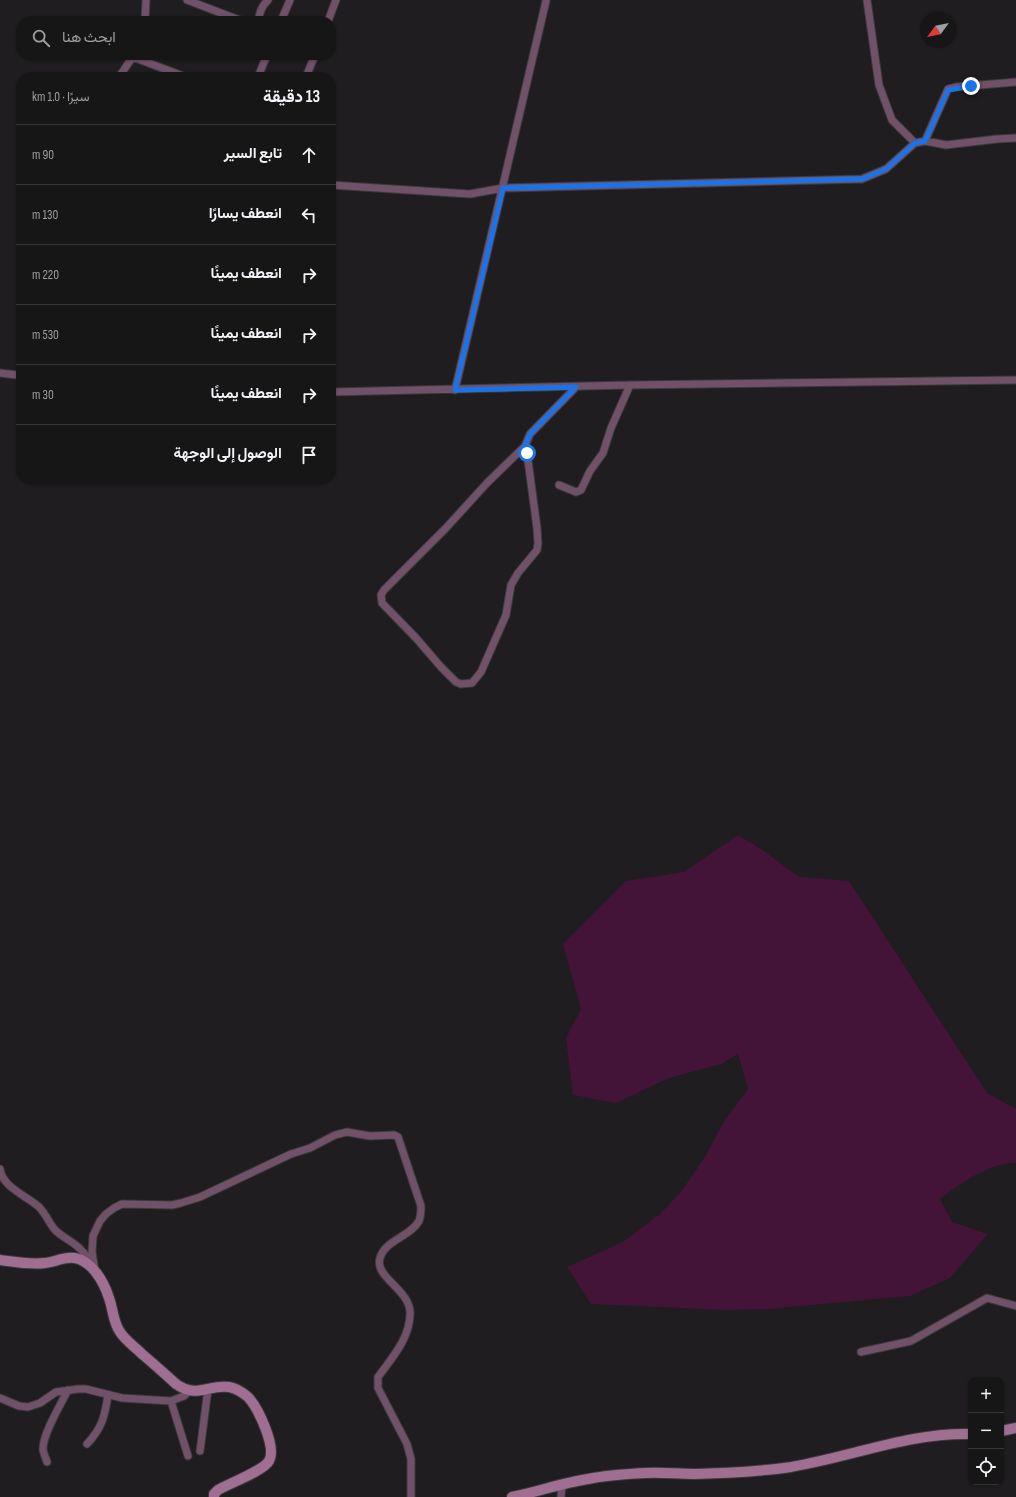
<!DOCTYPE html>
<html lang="ar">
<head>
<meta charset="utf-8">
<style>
	:root { --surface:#171617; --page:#242324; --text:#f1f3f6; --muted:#9e9fa1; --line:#363536 }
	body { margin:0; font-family:"Sofia Sans Condensed",Vazirmatn,sans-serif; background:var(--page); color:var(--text); direction:rtl }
	.controls { position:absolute; right:12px; bottom:12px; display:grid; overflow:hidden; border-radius:8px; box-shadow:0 1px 3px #0004 }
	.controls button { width:36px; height:36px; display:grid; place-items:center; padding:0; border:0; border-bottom:1px solid var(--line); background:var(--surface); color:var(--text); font:20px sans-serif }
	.compass { position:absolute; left:920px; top:12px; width:36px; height:36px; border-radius:50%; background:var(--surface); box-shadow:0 1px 3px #0004; rotate:237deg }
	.stop { position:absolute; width:12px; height:12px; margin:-9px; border:3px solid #1a73e8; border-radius:50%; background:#fff }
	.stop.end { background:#1a73e8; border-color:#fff; box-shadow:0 1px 4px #0008 }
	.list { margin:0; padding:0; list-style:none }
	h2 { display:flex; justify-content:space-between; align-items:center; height:52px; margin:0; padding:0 16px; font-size:17px }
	h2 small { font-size:13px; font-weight:400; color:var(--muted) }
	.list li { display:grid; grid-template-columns:26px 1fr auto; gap:12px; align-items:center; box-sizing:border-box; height:60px; padding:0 16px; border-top:1px solid var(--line) }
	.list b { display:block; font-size:15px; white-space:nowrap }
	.list em { font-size:13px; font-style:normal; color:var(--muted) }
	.icon { flex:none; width:22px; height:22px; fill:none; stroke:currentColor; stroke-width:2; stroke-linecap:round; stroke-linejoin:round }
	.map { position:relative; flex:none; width:1016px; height:1497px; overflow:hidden; direction:ltr }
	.search { position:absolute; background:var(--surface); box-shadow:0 1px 3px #0004; left:16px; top:16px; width:320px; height:44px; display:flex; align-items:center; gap:10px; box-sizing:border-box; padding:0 14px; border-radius:16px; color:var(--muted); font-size:15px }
	.panel { position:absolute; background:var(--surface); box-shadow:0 1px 3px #0004; left:16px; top:72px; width:320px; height:412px; border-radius:16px; direction:rtl }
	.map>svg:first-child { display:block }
	.green { fill:#431438 }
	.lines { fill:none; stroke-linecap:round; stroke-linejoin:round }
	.street-casing { stroke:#3c3a3c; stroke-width:9 }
	.secondary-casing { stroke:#3c3a3c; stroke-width:12 }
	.street { stroke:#705167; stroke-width:7 }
	.secondary { stroke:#9f6e91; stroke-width:10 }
	.route { stroke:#1a73e8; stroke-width:5 }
</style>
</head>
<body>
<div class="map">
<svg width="1016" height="1497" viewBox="0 0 1016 1497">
	<rect width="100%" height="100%" fill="#1f1d1f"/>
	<!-- green -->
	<path class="green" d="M738,835L764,851L799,877L849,881L987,1093L1016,1109V1163C990,1162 960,1184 940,1199L952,1222L988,1234L950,1278L910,1296L768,1309L725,1310L591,1304L567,1267L623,1242L660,1214L680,1193L703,1160L725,1120L748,1089L738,1054L721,1064L669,1078L616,1103L573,1095L566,1038L581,1009L563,944L626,881L684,872Z"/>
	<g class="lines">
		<!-- street casing -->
		<g class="street-casing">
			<path id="street" d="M187,0L242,21
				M867,0L879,85L892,120L915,143
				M145,21L146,0
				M258,21C260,12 261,7 268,0
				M281,21L290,0
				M328,21L336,0
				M133,57L183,76
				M119,77L134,55
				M258,77L267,55
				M306,77L315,55
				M925,141L948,89L956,87L1016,82
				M331,185L470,194L503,188L862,179L886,169L915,143L925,141L946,145L997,139L1016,138
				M0,373L17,375L21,374
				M455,390L546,1
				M331,392L630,385L1016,380
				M525,446L527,453L537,528L538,543L537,550L518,573L511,585L506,615L481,672L472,683L461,684L456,682L441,667L416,638L382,603L381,595L384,590L446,528L487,483L525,446L530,434L576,387
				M559,485L576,492L581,490L590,471L603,453L611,428L630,385
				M0,1169C2,1187 27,1196 39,1207C46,1214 49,1223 55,1230C63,1238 76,1243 82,1251C86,1254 88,1260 90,1264
				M95,1271L92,1252L93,1236L100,1221L106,1214L114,1208L122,1204L172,1205L181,1203L200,1197L291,1154L310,1148L335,1135L347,1132L370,1136L394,1135L398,1137L421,1206C421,1211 421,1216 419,1221C410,1237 385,1240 380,1258C374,1277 409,1289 410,1312C411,1337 392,1358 378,1377V1388L407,1444L411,1459V1497
				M861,1352L911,1341L987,1298L1016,1306
				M0,1398L19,1406L28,1407L40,1403L56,1392L78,1389H86L122,1398L171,1401L184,1396L189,1391
				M171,1401L188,1456
				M87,1444C102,1428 105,1416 108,1395
				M200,1451L208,1389
				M47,1462C46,1459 44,1454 43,1450C42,1435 61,1404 68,1390
				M561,1497L562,1484"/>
		</g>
		<!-- secondary casing -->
		<g class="secondary-casing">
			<path id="secondary" d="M0,1260C15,1262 30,1265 45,1263C56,1262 64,1256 75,1258C92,1261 104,1282 109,1298C113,1309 113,1322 120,1332C126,1341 135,1347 142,1354C154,1364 165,1374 176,1384C197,1399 208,1384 229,1387C236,1388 242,1392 248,1397C258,1408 277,1447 269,1461C263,1471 230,1483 218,1490L214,1494V1497
				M1001,1431L1016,1428
				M512,1497C537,1492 562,1483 588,1479C607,1475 626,1474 645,1473C661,1472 678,1474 694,1474C724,1473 754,1472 784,1468C846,1459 908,1432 971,1434"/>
		</g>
		<!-- street -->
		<use href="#street" class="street"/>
		<!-- secondary -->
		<use href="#secondary" class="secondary"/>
	</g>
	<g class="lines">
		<!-- route -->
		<path class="route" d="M527,453L525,446L530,434L576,387L455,390L503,188L862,179L886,169L915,143L925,141L948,90L971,86"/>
	</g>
</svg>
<div class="controls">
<button>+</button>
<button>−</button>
<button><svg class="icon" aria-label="locate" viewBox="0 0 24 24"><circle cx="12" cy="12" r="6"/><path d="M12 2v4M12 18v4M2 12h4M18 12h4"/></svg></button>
</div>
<svg class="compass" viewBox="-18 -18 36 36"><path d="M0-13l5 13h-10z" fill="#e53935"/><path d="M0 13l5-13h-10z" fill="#9e9fa1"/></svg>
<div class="stop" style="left:527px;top:453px"></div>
<div class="stop end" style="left:971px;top:86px"></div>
<div class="search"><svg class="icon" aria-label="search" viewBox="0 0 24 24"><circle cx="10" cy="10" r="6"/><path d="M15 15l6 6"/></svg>ابحث هنا</div>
<section class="panel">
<h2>13 دقيقة<small>سيرًا · 1.0 km</small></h2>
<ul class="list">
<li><svg class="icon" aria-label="ahead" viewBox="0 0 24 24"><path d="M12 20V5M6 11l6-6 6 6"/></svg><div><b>تابع السير</b></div><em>90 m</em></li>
<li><svg class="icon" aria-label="left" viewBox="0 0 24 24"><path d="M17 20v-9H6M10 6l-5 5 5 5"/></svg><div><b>انعطف يسارًا</b></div><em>130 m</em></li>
<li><svg class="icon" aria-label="right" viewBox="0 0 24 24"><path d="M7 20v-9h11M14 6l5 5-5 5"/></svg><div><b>انعطف يمينًا</b></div><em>220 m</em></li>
<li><svg class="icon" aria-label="right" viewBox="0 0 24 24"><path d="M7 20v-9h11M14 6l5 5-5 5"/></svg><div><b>انعطف يمينًا</b></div><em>530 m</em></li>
<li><svg class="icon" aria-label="right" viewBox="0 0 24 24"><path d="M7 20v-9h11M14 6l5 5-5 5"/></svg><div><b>انعطف يمينًا</b></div><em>30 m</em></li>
<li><svg class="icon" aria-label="arrive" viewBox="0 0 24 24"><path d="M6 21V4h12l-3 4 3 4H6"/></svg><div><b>الوصول إلى الوجهة</b></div></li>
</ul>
</section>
</div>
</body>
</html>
